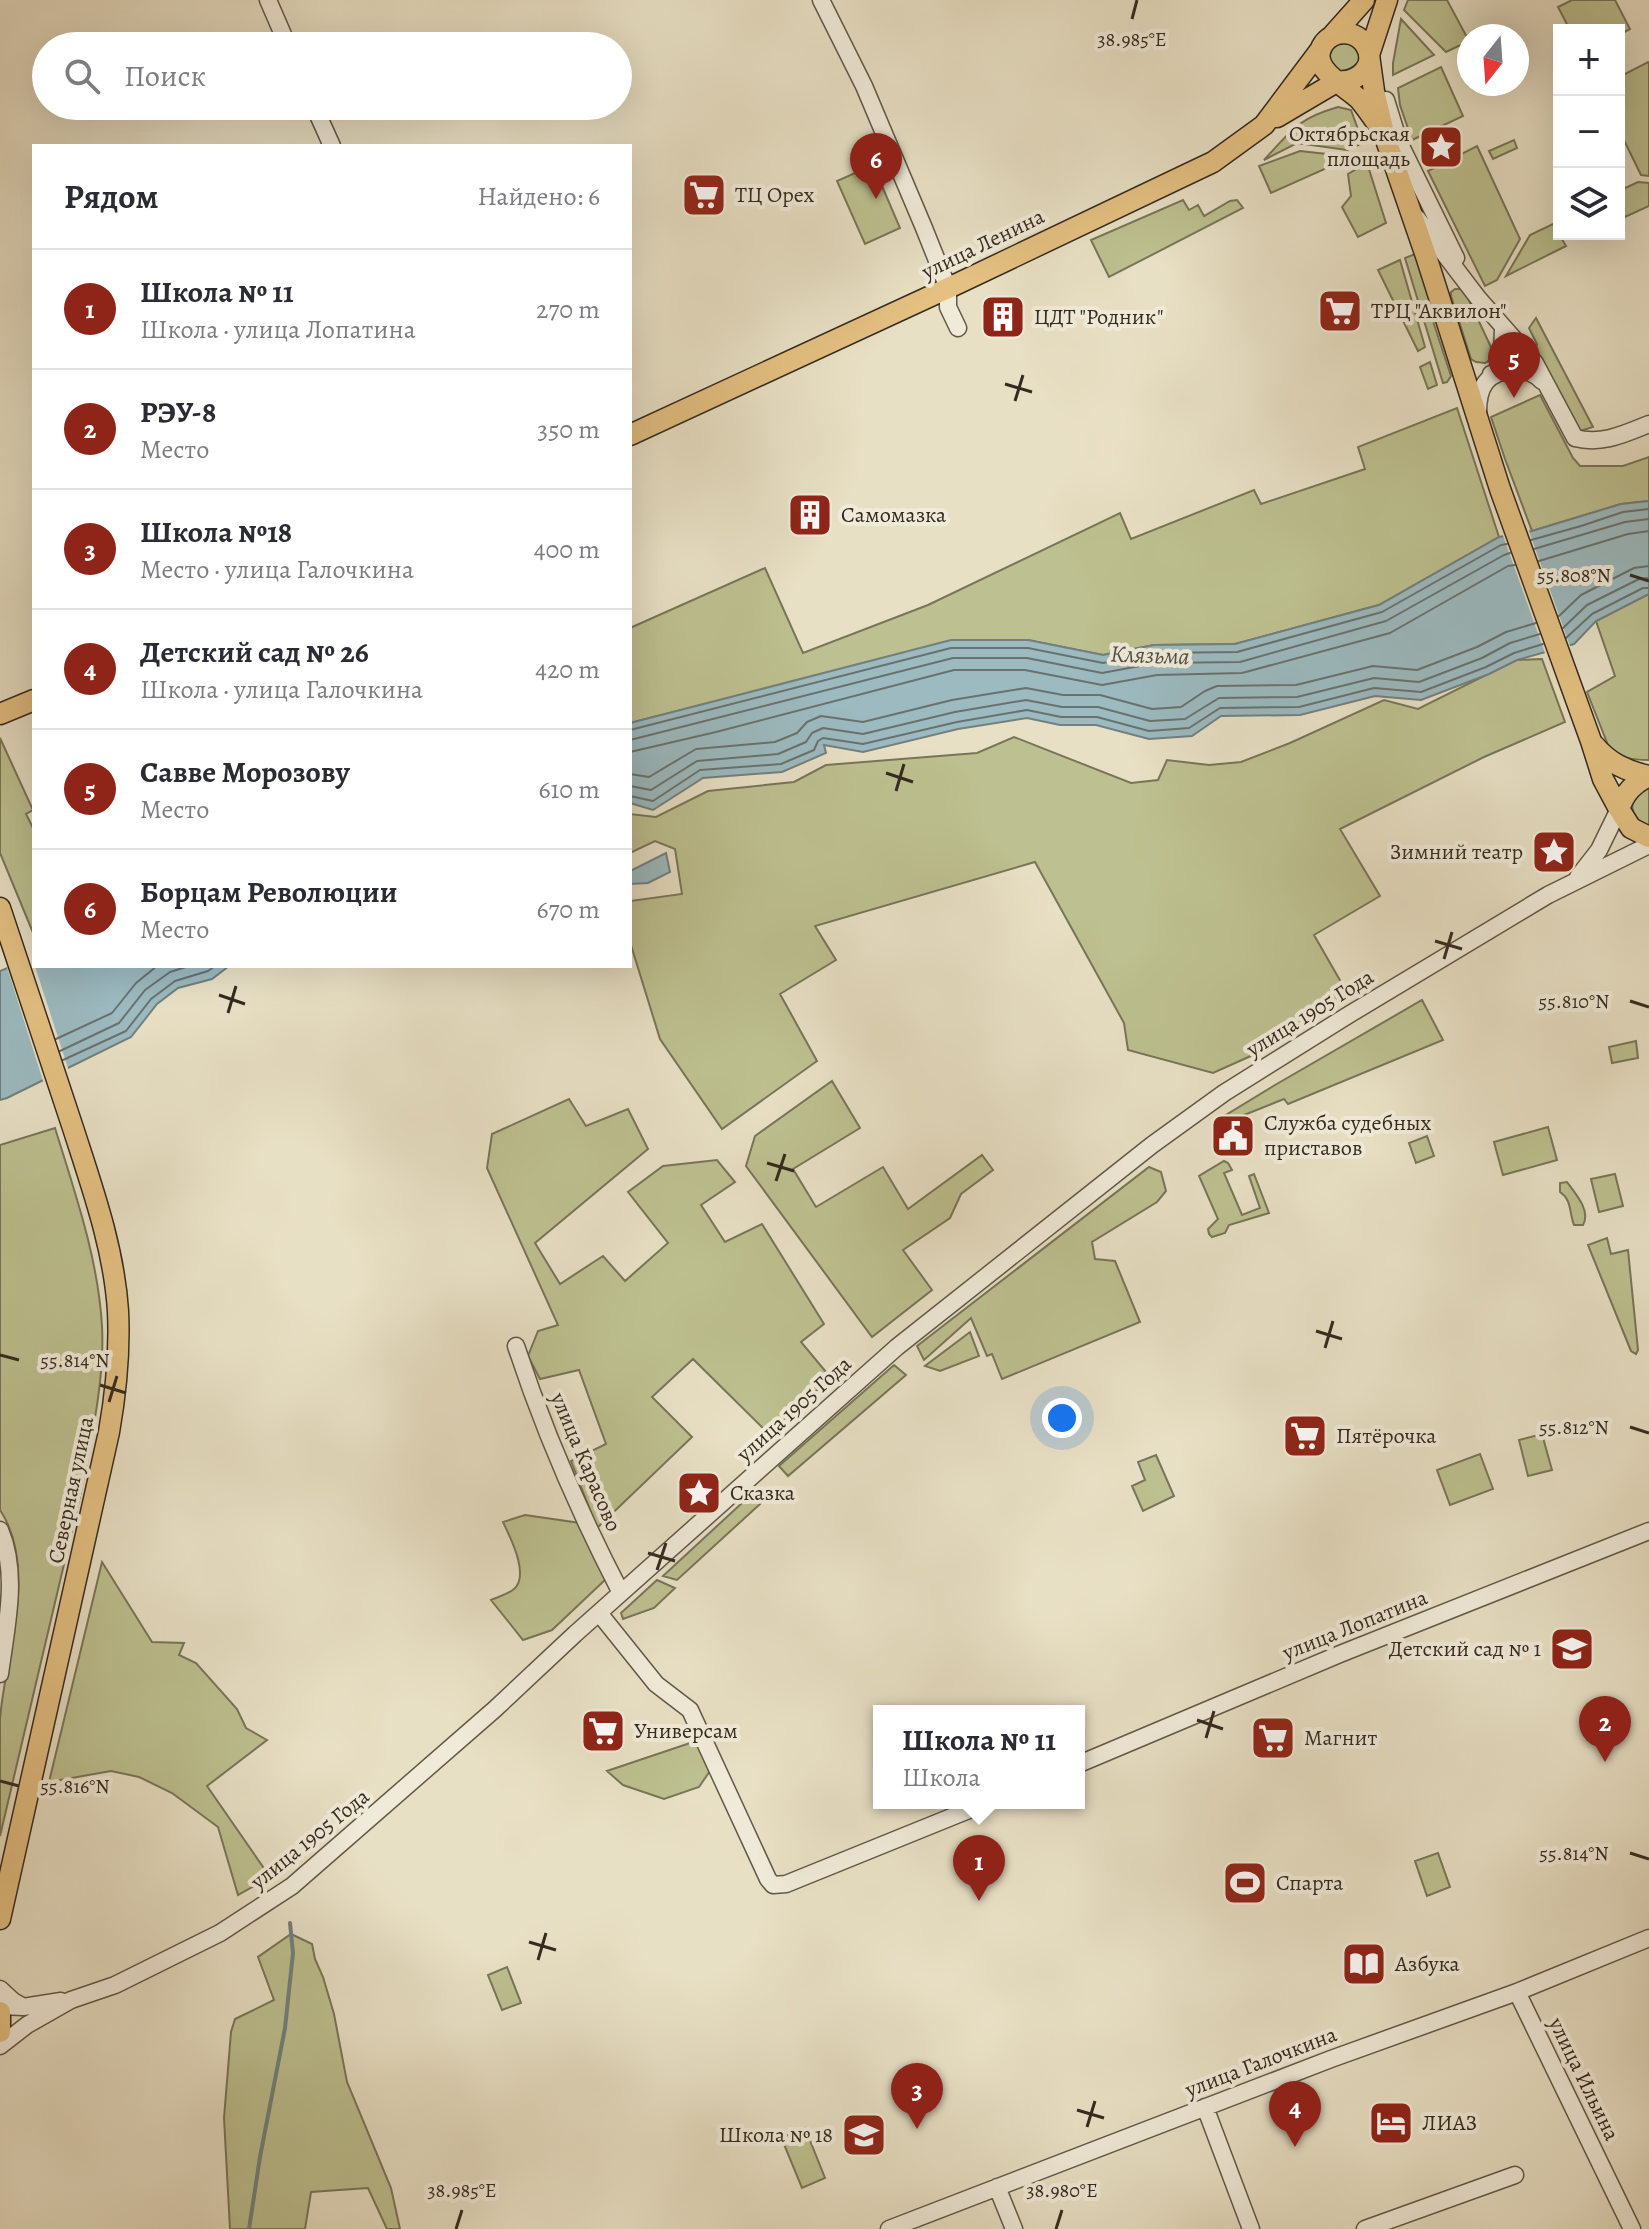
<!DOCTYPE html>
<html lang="ru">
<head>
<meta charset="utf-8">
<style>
	:root { --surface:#fff; --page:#f7f7f7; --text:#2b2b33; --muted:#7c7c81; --line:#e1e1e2; --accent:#8f2418 }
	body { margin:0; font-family:Alegreya,serif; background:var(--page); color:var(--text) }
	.controls { position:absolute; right:24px; top:24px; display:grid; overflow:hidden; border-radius:0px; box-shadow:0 8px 32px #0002 }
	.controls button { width:72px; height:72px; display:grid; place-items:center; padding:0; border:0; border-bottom:2px solid var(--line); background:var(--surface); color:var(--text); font:40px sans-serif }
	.compass { position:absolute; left:1457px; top:24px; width:72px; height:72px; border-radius:50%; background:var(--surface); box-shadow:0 8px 32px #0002; rotate:197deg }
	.you { position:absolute; left:1062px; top:1418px; width:28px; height:28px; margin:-20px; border:6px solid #fff; border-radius:50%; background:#1a73e8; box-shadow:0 0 0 12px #1a73e833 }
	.badge { display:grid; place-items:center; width:52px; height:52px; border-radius:50%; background:var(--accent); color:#fff; font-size:26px; font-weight:700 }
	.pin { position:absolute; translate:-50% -66px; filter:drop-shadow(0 2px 4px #0008) }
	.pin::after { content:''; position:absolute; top:42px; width:28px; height:24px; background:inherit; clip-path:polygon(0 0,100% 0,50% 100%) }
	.popup { position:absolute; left:873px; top:1705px; width:212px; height:104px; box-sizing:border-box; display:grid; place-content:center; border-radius:0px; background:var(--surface); filter:drop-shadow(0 2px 6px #0005); font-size:26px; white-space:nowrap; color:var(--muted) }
	.popup b { font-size:30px; color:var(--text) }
	.popup::after { content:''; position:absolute; left:50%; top:100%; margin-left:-16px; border:16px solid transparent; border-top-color:var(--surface) }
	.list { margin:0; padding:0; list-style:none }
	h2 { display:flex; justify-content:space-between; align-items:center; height:104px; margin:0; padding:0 32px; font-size:34px }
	h2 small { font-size:26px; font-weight:400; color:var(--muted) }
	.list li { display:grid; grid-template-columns:52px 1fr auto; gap:24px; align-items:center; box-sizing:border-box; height:120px; padding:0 32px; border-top:2px solid var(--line) }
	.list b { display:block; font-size:30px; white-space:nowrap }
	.list p { margin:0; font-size:26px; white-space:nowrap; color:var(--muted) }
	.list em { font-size:26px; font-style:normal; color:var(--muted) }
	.icon { flex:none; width:44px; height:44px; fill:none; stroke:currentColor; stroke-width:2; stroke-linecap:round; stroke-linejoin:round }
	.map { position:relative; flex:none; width:1649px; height:2229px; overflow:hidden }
	.search { position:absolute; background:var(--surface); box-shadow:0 8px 32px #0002; left:32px; top:32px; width:600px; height:88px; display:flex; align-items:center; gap:20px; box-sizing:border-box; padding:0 28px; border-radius:44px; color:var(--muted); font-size:30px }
	.panel { position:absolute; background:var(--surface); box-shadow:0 8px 32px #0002; left:32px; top:144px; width:600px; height:824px; border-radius:0px }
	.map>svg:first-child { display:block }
	.green { fill:#bdc090; stroke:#787558; stroke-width:2 }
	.water { fill:#9cbac0; stroke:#728080; stroke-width:2 }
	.pier { fill:#e8e0c5 }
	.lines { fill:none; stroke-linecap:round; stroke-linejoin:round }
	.shore { stroke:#687270; stroke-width:2 }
	.stream { stroke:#728080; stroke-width:4 }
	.minor-casing { stroke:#615848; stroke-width:19 }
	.major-casing { stroke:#342a1f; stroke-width:23 }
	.minor { stroke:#f0ebd9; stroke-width:16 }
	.major { stroke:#e4c082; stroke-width:20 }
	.ticks { fill:none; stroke:#342a1f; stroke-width:3 }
	.labels { text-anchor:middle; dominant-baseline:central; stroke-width:8; stroke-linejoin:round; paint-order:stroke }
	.poi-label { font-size:22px; fill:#342a1f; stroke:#f0ebd9; text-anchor:start }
	.street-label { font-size:22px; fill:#342a1f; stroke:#f0ebd9 }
	.water-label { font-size:24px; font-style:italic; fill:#4e4e47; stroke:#f0ebd9 }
	.ticks-label { font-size:20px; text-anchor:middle; fill:#342a1f; stroke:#f0ebd9; stroke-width:8; stroke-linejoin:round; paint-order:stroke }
</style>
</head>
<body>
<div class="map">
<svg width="1649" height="2229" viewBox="0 0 1649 2229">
	<rect width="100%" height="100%" fill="#e8e0c5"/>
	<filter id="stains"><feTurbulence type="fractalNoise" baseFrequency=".0025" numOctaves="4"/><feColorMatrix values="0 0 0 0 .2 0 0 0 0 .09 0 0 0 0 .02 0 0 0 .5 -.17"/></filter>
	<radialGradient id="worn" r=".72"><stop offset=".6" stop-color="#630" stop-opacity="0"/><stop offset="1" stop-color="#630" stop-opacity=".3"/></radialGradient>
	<!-- green -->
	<path class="green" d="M1408,0H1447L1469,41L1446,52L1404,10Z
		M1572,0H1615L1630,29L1619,35V30H1570L1558,7Z
		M1401,19L1434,55L1393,75V63Z
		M1336,43H1354L1361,59L1356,69L1339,72L1330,64L1329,52Z
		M1648,62L1649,64V176L1641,175L1619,130V77Z
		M1441,67L1463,116L1412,140L1400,105L1398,88Z
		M1338,107L1351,110L1363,143L1347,150L1297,143L1264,160C1292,130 1297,119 1338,107Z
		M1514,140L1517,148L1493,159L1489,151Z
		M1477,146L1520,239L1497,280L1485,286L1428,171Z
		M1300,151L1345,156L1336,164L1271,193L1259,166Z
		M1367,163L1386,223L1358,237L1342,207L1351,196L1348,174Z
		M873,165L900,228L865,244L837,181Z
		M1638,182L1649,183V206L1625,217L1619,205V191Z
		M1183,200L1189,210L1198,205L1204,216L1230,201L1237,200L1243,208L1109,277L1091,240Z
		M1553,224L1566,246L1506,276L1530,235Z
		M1415,254L1432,302L1430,312L1451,376L1447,382L1443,383L1405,258Z
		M1400,260L1425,347L1418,351L1378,270Z
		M1455,289H1462L1466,294L1490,345C1493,353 1493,359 1485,363L1476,362L1471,359L1451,296V292Z
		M1536,318L1593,427L1580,431L1535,351L1537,344L1529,328Z
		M1430,362L1437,385L1428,389L1420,367Z
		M1540,395L1573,458L1580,466H1623L1649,457V501L1621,504L1532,531L1505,459L1491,417Z
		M1457,408L1499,537L1379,605L1235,644L1154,645L1103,655L1028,640L709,703L630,723V628L765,568L803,653L928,605L1120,513L1131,539L1254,490L1261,504L1365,469L1358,447Z
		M1649,594V760C1632,760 1620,758 1608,745L1587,692L1615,676L1596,621Z
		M1542,659L1565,722L1484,757L1340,829L1380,896L1314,935L1349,996L1253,1055L1213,1073L1128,1050L1124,1023L1035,862L815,926L836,960L780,994L817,1061L722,1129L660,1039L630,942V901L682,894L675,849L655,841L630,853V814L656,817L708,791L794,782L826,765L977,753L1014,737L1131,783L1158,780L1167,760L1209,765L1241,762L1290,743L1384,700L1418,709L1516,660Z
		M0,738L33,810L26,814L34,830V935L0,853Z
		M1649,786V827C1635,820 1629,812 1634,796Z
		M1422,1000L1443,1040L1288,1104L1284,1099L1219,1125L1216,1121L1275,1085Z
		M1636,1041L1638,1058L1612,1063L1609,1047Z
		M832,1081L860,1128L793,1169L816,1207L883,1167L908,1209L982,1155L993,1170L961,1194L950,1218L903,1250L932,1290L872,1337L746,1166L755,1136Z
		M569,1099L586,1126L628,1109L648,1149L535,1243L560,1284L603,1256L625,1281L668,1243L628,1192L663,1166L717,1160L735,1182L701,1205L725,1242L762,1224L824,1324L801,1342L831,1378L768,1433L693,1359L652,1397L692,1437L597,1528L571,1461L606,1444L579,1370L540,1379L528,1356L538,1331L558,1325L487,1168L492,1134Z
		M1548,1127L1557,1160L1503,1175L1494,1142Z
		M55,1128C75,1193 98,1258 102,1326C105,1380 91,1439 81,1492L0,1836C0,1797 0,1758 0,1719C5,1654 39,1569 0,1510V1145Z
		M1427,1136L1434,1156L1416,1163L1409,1143Z
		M1224,1161L1228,1163L1232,1170L1224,1173L1242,1215L1260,1208L1249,1176L1254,1174L1269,1213L1229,1225L1225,1233L1212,1237L1209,1234L1208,1229L1218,1219L1199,1176Z
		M1149,1167L1161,1172L1166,1191L1157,1202L1092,1242L1095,1259L1115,1261L1140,1322L1002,1379L992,1354L987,1356L971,1318L924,1360L917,1346Z
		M1615,1174L1623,1206L1599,1212L1591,1179Z
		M1567,1182C1576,1194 1591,1211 1583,1225H1574C1569,1212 1572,1200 1560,1192V1183Z
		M1607,1238L1611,1254L1628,1250L1638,1350L1636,1354L1631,1351L1588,1245Z
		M970,1332L979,1356L940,1371L925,1366Z
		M894,1365L906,1375L788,1476L779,1466Z
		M1542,1434L1552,1470L1528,1476L1519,1440Z
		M1480,1454L1493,1489L1450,1505L1437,1470Z
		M1156,1455L1174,1496L1143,1511L1132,1486L1145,1480L1138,1462Z
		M756,1490L772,1493L677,1580L663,1576Z
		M525,1515L580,1523L606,1579L552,1630L523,1640L491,1600C498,1597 508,1594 514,1589C530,1575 510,1537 503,1522Z
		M102,1562L152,1642L184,1643L179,1655L196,1663L237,1709L246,1728L267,1740L207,1786L270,1877L238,1895L218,1827L172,1793L139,1777L111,1771L49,1782Z
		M657,1580L675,1588L654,1608L623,1619L621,1613Z
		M699,1740L712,1768L699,1787L664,1799L623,1785L607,1771Z
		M1438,1853L1450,1887L1427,1896L1415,1861Z
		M291,1934L312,1944L315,1959L323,1977L334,2014L347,2082L391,2188L400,2229H387L368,2188L311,2192L305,2229H230L224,2118L231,2032L235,2019L274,2000L258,1957Z
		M507,1967L521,2003L502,2010L488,1975Z
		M805,2128L825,2178L802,2188L781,2137Z"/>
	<!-- water -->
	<path class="water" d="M1649,501V594L1596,621L1574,644L1517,660L1489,674L1421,700L1375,696L1300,715L1221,716L1192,736L1149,739L1096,725H1060L1027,718L958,729L863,752L824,745L826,753L782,772L703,778L653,810L630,803V723L951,640H1028L1103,655L1154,645L1235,644L1379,605L1499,537L1532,531L1621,504Z
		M666,853L670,872L648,883L630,884V871Z
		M34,957V966H229L212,979L178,988L157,1004L131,1037L7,1098L0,1100V971Z"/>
	<!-- pier -->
	<path class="pier" d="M1528,528L1571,649L1546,656L1502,533Z
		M31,954L69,1071L44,1084L6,964Z"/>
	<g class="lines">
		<!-- shore -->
		<path class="shore" d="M1531,540L1581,526L1623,512L1649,509
			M1534,549L1625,522L1649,519
			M1539,561L1628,534L1649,531
			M1559,616L1581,595L1634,568L1649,566
			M1563,628L1587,605L1639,579L1649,578
			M1566,638L1592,614L1643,588H1649
			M630,730L951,648H1028L1103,663L1155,653L1237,652L1382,612L1501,545L1507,544
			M630,740L953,658H1027L1102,673L1156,663L1240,662L1386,621L1504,555L1510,553
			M630,752L716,732L954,670H1025L1102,685L1157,675L1242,673L1390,633L1508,566L1515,565
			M630,774L649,777L696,749L775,742L797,733L807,722L821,716L863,722L952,700L1026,688L1063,695H1100L1152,709L1181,707L1205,691L1217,686L1296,685L1373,666L1417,670L1477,647L1506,632L1536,623
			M630,786L651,790L697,761L778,754L806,742L812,733L823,728L863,734L955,712L1026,700L1062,707H1098L1150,721L1185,719L1219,698L1297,697L1374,678L1419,682L1482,658L1510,643L1540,634
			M630,796L653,801L700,770L781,764L814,750L818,741L823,738L863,744L957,722L1027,710L1061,717H1097L1149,731L1189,728L1220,708L1299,707L1374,688L1421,692L1486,667L1514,653L1543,644
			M56,1039L112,1013L136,983L157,966
			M60,1051L119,1023L145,990L170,972L189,966
			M63,1060L126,1031L151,999L175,981L208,971L215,966"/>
		<!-- stream -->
		<path class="stream" d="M249,2229L260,2157L285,2028L293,1953L290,1923"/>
		<!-- minor casing -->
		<g class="minor-casing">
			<path id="minor" d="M268,0L288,46
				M821,0L864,86L924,228L948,288V307L958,328
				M1386,100L1399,142L1456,258
				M314,106L332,146
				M1417,218L1478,298L1535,363L1575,438C1602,445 1624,434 1649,424
				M1491,374L1495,373L1500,367L1502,355L1503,329
				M1478,413C1478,387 1486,372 1514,370C1526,370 1534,373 1542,381
				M1578,877L1599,850L1619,809
				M516,1346C544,1431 580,1514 621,1593
				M0,1530C19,1574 6,1628 0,1674
				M599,1613L656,1684L690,1710L768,1879L773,1885L786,1884L986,1803
				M1079,1764L1340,1654L1649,1531
				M0,1989L13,2001L22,2006
				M1517,1992L1632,2229
				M0,2006L23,2007L61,2001
				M0,2046L27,2025L71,2000L115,1985L220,1933L292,1886L495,1709L575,1634L897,1347L1152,1145L1224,1093L1350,1014L1548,895L1649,845
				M1205,2107L1251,2229
				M997,2187L1014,2229
				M889,2229L1331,2059L1517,1992L1649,1938
				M1365,2229L1515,2175"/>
		</g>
		<!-- major casing -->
		<g class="major-casing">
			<path id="major" d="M1387,0L1369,55L1374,91L1385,137L1426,256L1500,489L1591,741L1603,779L1619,809
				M1332,36L1364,0
				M1277,117L1338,81C1357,83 1378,66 1366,46C1357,30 1335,29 1324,43C1306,68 1346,86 1360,100C1366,108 1373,117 1378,125
				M630,435L959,283L1213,162L1264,125L1321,49
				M0,714L34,700
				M1594,745C1609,763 1626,771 1649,776
				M1649,776C1633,784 1625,792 1619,809L1631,828L1649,837
				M0,908C24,981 49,1055 73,1128C92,1187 114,1248 118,1311C120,1352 116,1392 109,1432L0,1919
				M0,2012V2032"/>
		</g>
		<!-- minor -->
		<use href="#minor" class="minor"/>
		<!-- major -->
		<use href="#major" class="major"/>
	</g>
	<!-- ticks -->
	<path class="ticks" d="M1132,19L1137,0M1005,384L1032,392M1015,401L1023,375M1630,575L1649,581M886,773L913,782M896,791L904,764M1435,941L1462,949M1444,959L1452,932M219,995L245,1004M1630,1001L1649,1007M228,1013L236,986M767,1163L794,1171M776,1181L785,1154M1316,1331L1342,1339M1325,1348L1333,1321M0,1355L19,1360M100,1385L126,1393M109,1402L117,1376M1630,1427L1649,1433M648,1553L675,1561M657,1570L666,1543M1197,1720L1223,1729M1206,1738L1214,1711M0,1781L19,1786M1630,1853L1649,1859M529,1942L556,1950M538,1960L546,1933M1077,2110L1104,2118M1087,2127L1095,2101M456,2229L462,2210M1056,2229L1062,2210"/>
	<!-- icons -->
	<defs>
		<g id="sight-square" transform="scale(2.3)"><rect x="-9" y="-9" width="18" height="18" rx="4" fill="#8f2418" stroke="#f0ebd9"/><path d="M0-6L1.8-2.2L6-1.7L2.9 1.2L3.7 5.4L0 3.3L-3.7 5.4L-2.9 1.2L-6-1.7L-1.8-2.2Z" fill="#fff"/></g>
		<g id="supermarket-square" transform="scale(2.3)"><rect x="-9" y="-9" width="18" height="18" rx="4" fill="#8f2418" stroke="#f0ebd9"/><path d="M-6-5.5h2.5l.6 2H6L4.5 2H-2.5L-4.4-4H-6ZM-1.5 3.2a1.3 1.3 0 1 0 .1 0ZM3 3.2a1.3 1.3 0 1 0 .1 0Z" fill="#fff"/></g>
		<g id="building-square" transform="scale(2.3)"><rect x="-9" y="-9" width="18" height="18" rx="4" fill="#8f2418" stroke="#f0ebd9"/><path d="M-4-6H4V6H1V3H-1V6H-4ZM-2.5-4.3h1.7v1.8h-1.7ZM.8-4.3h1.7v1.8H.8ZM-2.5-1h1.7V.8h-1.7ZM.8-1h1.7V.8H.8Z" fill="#fff"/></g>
		<g id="civic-square" transform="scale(2.3)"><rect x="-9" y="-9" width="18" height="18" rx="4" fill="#8f2418" stroke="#f0ebd9"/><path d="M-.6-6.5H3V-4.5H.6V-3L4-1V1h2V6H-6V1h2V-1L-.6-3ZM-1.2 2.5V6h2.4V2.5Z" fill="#fff"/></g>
		<g id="school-square" transform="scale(2.3)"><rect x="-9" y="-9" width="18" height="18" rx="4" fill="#8f2418" stroke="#f0ebd9"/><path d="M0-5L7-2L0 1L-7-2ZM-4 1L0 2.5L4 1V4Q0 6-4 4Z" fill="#fff"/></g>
		<g id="stadium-square" transform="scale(2.3)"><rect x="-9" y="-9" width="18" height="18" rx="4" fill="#8f2418" stroke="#f0ebd9"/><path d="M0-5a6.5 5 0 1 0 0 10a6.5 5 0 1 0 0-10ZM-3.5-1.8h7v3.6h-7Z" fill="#fff"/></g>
		<g id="library-square" transform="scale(2.3)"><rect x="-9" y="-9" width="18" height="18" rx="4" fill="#8f2418" stroke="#f0ebd9"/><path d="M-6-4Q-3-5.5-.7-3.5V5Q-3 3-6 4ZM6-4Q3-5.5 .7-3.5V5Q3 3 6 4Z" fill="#fff"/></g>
		<g id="hotel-square" transform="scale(2.3)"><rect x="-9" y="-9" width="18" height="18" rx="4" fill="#8f2418" stroke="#f0ebd9"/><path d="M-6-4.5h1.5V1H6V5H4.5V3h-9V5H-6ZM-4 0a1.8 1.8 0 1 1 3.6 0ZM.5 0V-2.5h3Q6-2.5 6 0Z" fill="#fff"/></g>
	</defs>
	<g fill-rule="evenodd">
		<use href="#sight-square" x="1441" y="147"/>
		<use href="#supermarket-square" x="704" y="195"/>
		<use href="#supermarket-square" x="1340" y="311"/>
		<use href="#building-square" x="1003" y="317"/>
		<use href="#building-square" x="810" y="515"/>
		<use href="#sight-square" x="1554" y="852"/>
		<use href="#civic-square" x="1233" y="1136"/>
		<use href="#supermarket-square" x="1305" y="1436"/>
		<use href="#sight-square" x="699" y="1493"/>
		<use href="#school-square" x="1572" y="1649"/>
		<use href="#supermarket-square" x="603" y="1731"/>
		<use href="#supermarket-square" x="1273" y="1738"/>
		<use href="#stadium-square" x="1245" y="1883"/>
		<use href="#library-square" x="1364" y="1964"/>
		<use href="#hotel-square" x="1391" y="2123"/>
		<use href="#school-square" x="864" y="2135"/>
	</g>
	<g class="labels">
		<!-- poi labels -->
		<g class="poi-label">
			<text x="1410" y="134" text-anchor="end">Октябрьская<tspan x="1410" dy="25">площадь</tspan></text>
			<text x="735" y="195">ТЦ Орех</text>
			<text x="1371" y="311">ТРЦ "Аквилон"</text>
			<text x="1034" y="317">ЦДТ "Родник"</text>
			<text x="841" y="515">Самомазка</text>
			<text x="1523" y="852" text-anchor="end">Зимний театр</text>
			<text x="1264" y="1123">Служба судебных<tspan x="1264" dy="25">приставов</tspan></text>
			<text x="1336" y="1436">Пятёрочка</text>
			<text x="730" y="1493">Сказка</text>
			<text x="1541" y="1649" text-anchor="end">Детский сад № 1</text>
			<text x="634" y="1731">Универсам</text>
			<text x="1304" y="1738">Магнит</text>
			<text x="1276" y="1883">Спарта</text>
			<text x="1395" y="1964">Азбука</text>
			<text x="1422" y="2123">ЛИАЗ</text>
			<text x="833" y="2135" text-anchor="end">Школа № 18</text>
		</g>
		<!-- street labels -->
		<g class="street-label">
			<text transform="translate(983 244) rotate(-26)">улица Ленина</text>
			<text transform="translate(1310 1013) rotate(-32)">улица 1905 Года</text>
			<text transform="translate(794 1409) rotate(-42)">улица 1905 Года</text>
			<text transform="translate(586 1462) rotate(67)">улица Карасово</text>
			<text transform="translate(71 1490) rotate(-78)">Северная улица</text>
			<text transform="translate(1355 1625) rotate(-22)">улица Лопатина</text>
			<text transform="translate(310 1839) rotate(-39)">улица 1905 Года</text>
			<text transform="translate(1261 2062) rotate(-21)">улица Галочкина</text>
			<text transform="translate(1584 2079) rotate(64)">улица Ильина</text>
		</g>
		<!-- water labels -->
		<g class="water-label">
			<text transform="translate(1150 655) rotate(2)">Клязьма</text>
		</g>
	</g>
	<g class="ticks-label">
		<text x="1132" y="46">38.985°E</text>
		<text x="1574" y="582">55.808°N</text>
		<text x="1574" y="1008">55.810°N</text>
		<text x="75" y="1367">55.814°N</text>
		<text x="1574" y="1434">55.812°N</text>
		<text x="75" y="1793">55.816°N</text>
		<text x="1574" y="1860">55.814°N</text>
		<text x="462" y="2197">38.985°E</text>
		<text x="1062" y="2197">38.980°E</text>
	</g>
	<rect width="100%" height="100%" filter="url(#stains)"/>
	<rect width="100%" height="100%" fill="url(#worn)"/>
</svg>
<div class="controls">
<button>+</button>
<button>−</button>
<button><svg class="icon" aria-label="layers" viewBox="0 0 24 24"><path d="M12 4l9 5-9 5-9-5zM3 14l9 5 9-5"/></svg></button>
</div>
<svg class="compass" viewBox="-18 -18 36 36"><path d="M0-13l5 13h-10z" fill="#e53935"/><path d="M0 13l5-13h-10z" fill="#7c7c81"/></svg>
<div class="you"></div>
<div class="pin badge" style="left:979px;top:1901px">1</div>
<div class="popup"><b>Школа № 11</b>Школа</div>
<div class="pin badge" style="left:1605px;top:1762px">2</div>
<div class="pin badge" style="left:917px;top:2129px">3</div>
<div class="pin badge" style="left:1295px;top:2147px">4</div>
<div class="pin badge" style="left:1514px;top:398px">5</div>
<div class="pin badge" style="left:876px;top:199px">6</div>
<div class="search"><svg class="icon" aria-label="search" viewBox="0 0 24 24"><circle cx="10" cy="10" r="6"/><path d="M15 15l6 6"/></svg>Поиск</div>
<section class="panel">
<h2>Рядом<small>Найдено: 6</small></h2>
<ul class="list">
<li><span class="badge">1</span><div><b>Школа № 11</b><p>Школа · улица Лопатина</p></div><em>270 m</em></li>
<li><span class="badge">2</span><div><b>РЭУ-8</b><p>Место</p></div><em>350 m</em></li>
<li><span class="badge">3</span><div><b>Школа №18</b><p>Место · улица Галочкина</p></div><em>400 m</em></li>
<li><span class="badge">4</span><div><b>Детский сад № 26</b><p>Школа · улица Галочкина</p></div><em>420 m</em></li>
<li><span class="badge">5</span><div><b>Савве Морозову</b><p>Место</p></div><em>610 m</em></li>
<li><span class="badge">6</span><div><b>Борцам Революции</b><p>Место</p></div><em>670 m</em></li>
</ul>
</section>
</div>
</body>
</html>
